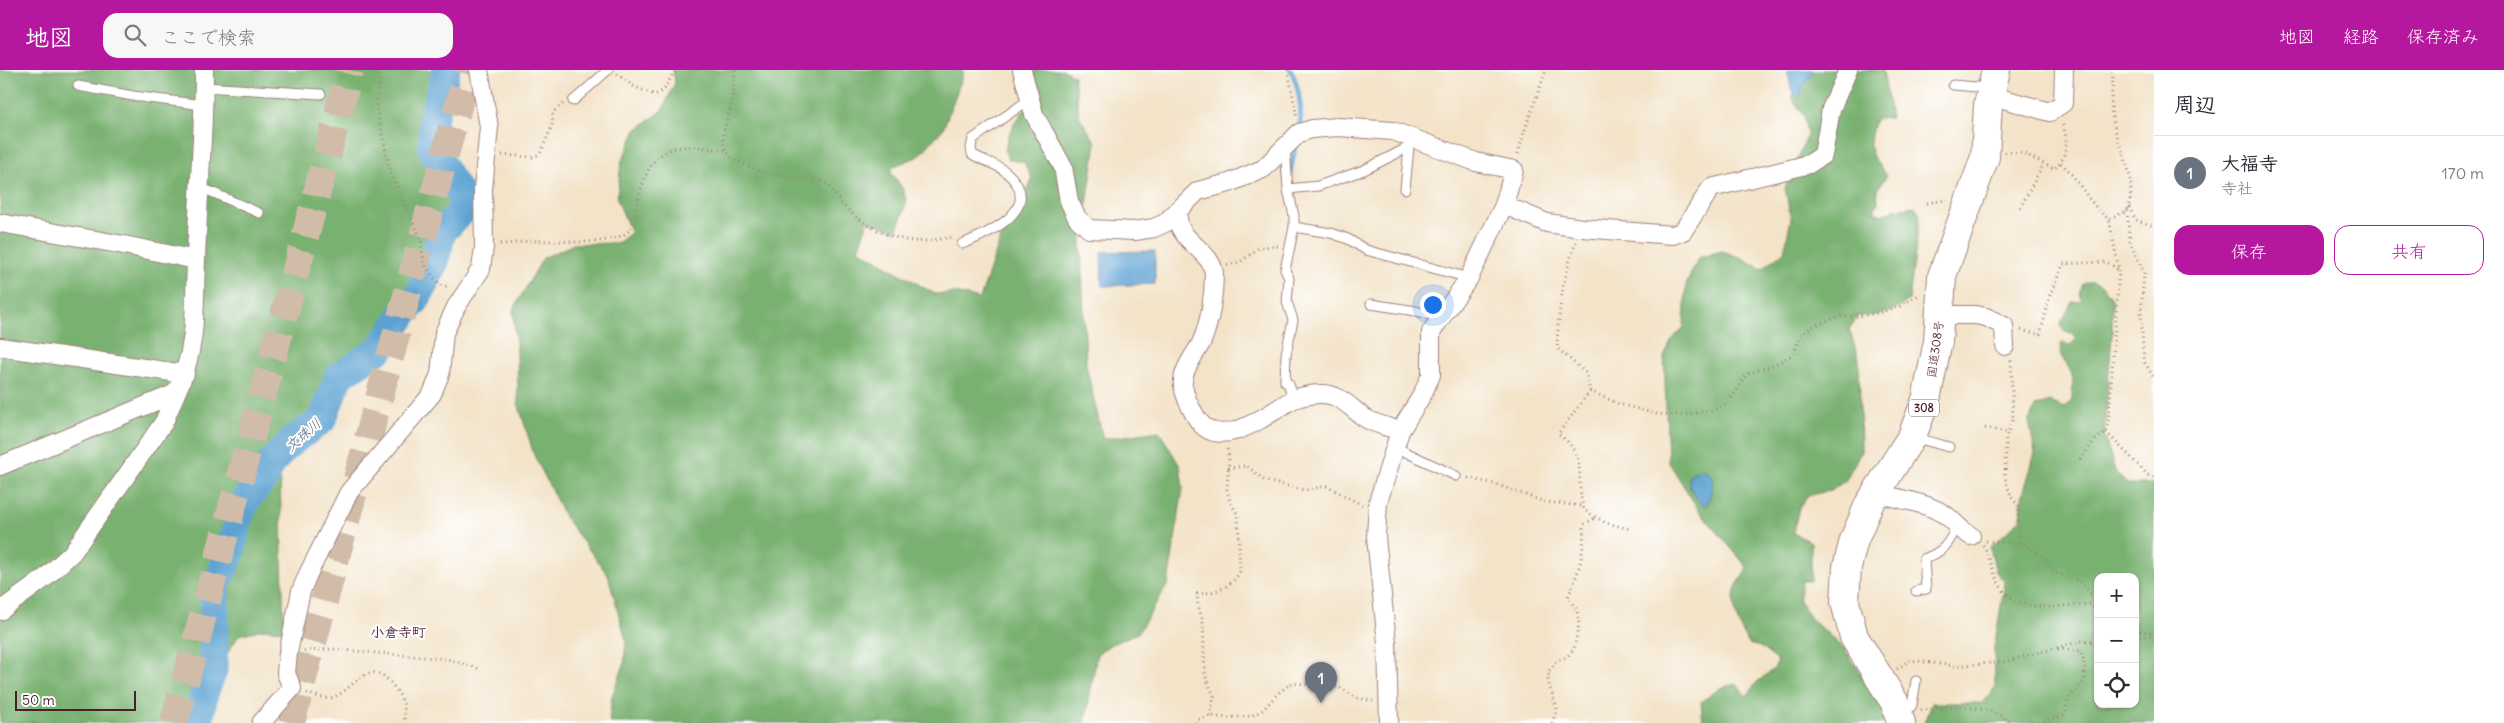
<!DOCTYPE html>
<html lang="ja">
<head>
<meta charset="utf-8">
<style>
	:root { --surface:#fff; --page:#f7f7f7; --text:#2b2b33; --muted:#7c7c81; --line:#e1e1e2; --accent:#b5179e }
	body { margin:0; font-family:Delius,"Klee One",sans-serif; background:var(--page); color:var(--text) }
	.controls { position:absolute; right:15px; bottom:15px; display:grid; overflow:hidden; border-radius:10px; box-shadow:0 1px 4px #0004 }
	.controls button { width:45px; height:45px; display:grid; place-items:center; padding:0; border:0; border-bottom:1px solid var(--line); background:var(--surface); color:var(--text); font:25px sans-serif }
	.scale { position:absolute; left:15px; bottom:12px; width:121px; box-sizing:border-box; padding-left:5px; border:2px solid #4a1f2b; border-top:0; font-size:14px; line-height:18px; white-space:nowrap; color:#4a1f2b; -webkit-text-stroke:4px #fff; paint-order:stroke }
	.you { position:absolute; left:1432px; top:234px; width:18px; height:18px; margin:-12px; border:4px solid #fff; border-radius:50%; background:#1a73e8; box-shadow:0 0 0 8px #1a73e833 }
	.badge { display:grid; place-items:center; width:32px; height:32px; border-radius:50%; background:var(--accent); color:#fff; font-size:16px; font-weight:700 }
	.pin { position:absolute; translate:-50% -41px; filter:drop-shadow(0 1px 2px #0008) }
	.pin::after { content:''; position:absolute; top:26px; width:18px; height:15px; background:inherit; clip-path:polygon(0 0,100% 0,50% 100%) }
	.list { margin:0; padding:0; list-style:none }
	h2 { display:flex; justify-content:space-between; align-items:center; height:65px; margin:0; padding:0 20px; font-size:21px }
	h2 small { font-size:16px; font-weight:400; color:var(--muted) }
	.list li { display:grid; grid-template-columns:32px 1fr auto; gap:15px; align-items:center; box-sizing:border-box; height:75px; padding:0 20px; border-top:1px solid var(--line) }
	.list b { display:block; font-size:19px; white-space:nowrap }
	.list p { margin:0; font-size:16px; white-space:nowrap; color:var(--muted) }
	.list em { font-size:16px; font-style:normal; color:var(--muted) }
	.actions { display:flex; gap:10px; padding:15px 20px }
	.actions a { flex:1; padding:11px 0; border:1px solid var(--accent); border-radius:15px; text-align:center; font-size:18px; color:var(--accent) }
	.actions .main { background:var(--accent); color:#fff }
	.icon { flex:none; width:28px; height:28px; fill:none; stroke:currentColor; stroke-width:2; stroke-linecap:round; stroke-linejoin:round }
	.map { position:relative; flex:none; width:2154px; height:653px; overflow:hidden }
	header { display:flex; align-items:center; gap:30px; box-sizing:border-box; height:70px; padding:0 25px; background:var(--accent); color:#fff }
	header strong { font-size:24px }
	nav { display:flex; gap:28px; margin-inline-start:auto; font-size:18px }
	.search { width:350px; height:45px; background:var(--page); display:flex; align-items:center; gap:12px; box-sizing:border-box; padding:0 18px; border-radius:15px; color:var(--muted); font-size:19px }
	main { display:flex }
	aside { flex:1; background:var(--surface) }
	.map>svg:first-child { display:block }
	.forest { fill:#78b170; stroke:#61684e; fill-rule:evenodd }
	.water { fill:#5ca1d1; stroke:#53607e }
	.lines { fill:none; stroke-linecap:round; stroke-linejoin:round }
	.stream { stroke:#5ca1d1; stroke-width:5 }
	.river { stroke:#5ca1d1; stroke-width:29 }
	.highway-tunnel { stroke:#d1bca9; stroke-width:28; stroke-dasharray:28 14; stroke-linecap:butt }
	.lane-casing { stroke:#9e817a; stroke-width:11 }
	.street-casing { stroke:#9e817a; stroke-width:20 }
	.highway-casing { stroke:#9e817a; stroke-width:30 }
	.path { stroke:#9e817a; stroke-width:3; stroke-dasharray:1 4; stroke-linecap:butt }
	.lane { stroke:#fff; stroke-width:9 }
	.street { stroke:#fff; stroke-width:18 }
	.highway { stroke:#fff; stroke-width:28 }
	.labels { text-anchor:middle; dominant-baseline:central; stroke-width:4; stroke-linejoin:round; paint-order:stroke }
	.shield { fill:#fff; stroke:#80626b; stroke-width:1 }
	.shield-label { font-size:11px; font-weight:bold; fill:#4a1f2b }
	.street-label { font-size:12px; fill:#4a1f2b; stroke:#fff }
	.water-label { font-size:14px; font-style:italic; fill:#525a76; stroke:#fff }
	.neighbourhood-label { font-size:14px; font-weight:bold; fill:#4a1f2b; stroke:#fff }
</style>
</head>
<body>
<header>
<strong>地図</strong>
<div class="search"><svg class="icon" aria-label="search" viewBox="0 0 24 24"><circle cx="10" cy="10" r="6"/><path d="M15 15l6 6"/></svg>ここで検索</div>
<nav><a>地図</a><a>経路</a><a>保存済み</a></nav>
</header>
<main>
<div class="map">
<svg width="2154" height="653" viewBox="0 0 2154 653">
	<rect width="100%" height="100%" fill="#fff"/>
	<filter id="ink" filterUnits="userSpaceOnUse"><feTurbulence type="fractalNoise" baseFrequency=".02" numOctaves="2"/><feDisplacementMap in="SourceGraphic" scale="10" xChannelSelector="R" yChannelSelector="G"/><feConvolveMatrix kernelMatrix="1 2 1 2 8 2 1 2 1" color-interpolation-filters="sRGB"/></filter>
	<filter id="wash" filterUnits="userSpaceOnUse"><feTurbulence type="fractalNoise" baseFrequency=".0096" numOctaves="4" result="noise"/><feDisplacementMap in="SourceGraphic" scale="20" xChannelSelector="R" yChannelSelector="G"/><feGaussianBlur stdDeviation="1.12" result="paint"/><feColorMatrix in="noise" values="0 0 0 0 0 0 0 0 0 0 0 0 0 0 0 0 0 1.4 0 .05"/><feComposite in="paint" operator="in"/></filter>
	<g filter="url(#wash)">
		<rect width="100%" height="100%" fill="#f3e3c8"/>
		<!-- forest -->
		<path class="forest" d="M0,0H442L431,52L430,79L462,133L439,162L429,193L412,227L397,238L379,274L334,302L318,346L296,377L280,405L284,561L263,559L239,565L217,600L193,653H0Z
			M673,0H963L962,8L943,59L919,86L892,97L891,103C912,127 907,135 896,161L868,151L858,179L935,224L955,223L980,229L1002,164L1017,147L1032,109L1024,92L1009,90L1005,82C1009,55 1020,45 1038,25L1032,0H1064L1074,6L1079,46L1096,73L1081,175L1086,295L1103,369L1159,361L1180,396L1183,418L1168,514L1138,563L1111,574L1097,584L1085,653H609L612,626L624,595L626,570L608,505L566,449L534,385L518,333L517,282L513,240L543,188L574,174L618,173L631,163L617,129L621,93L636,60L662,41L675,13Z
			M1801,0H1883L1891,48L1875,49C1867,78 1867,82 1887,105L1877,120L1878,132L1874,141L1882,145L1895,139L1915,136L1920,145L1909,230C1894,243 1879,246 1858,246L1849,259L1859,289L1861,382L1845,411L1831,420L1807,426L1799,438L1793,463L1811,472V511H1802L1799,530L1812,550L1845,579L1893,653H1703L1701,632L1720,618L1736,614L1747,626L1756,613L1774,599L1778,591L1760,577L1749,574C1740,559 1731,540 1735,521C1736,513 1745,506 1747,497L1698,439L1668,391L1664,286L1672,270L1684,257L1686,215L1698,188L1722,181L1740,187L1762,199L1784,182L1791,149L1785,118L1807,66L1804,46L1792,28Z
			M2092,211L2103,216L2112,228V264L2104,366L2116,403L2127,414H2154V653H1924L1932,633H1983L1995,616L1994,578L2005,512L1996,502L1990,477L2021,449L2022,428L2035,383L2029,351L2035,337L2050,332L2064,338L2072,330C2072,322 2074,310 2071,302C2066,291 2056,286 2062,273L2070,275L2076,269L2072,263L2065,262L2060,255L2072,232L2082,231L2079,223L2083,214ZM2098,507H2135V634H2098Z"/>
		<!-- water -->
		<path class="water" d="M1787,0H1815L1803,16L1799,28L1792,22Z
			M1155,181V214L1102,216L1101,182Z
			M1701,399L1708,402L1713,409L1710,427L1706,436C1695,431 1687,416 1689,405Z"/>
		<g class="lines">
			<!-- stream -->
			<path class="stream" d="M1291,0C1299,17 1303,41 1299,59
				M1290,103L1296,74"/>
			<!-- river -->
			<path class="river" d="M199,653L204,623L213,601L215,517L231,482L239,445L246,430L266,406L272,392L290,373L322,350L339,306L380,279L405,242L416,230L434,194L442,162L467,136L432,79L433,50L446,0"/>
		</g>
	</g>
	<g filter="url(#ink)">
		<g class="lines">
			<!-- highway-tunnel -->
			<path class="highway-tunnel" d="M174,653L350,0
				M291,653L468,0"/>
			<!-- lane casing -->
			<g class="lane-casing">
				<path id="lane" d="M1953,15L1988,18
					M78,16L133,26L203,35
					M204,17L321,24
					M573,31L608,0
					M1285,77L1288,119L1294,146V157L1285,200L1289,208L1287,232L1293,250L1286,284L1285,312L1289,314L1292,329
					M200,117L259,143
					M1288,119L1318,116L1364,100L1409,77L1413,68
					M1405,119L1409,77
					M1294,157L1331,163L1348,169L1366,180L1469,208
					M962,174C990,163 1047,137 1006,102C997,94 983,91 972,84L971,77L973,69L1030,29
					M1371,234L1416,241L1441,248
					M1916,368L1949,377
					M1395,377L1456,406
					M1916,521L1926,519L1924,489C1942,482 1949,475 1956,457
					M1904,646L1912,635L1916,611"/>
			</g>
			<!-- street casing -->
			<g class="street-casing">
				<path id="street" d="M1022,0L1034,44L1063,97L1069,131L1077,148L1089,159L1135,161L1154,158L1165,153L1198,121L1229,113L1263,99L1299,63L1312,59L1338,57L1393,61L1476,92L1514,100L1504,135L1469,208L1431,262V305L1422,325L1400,361L1378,432L1376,467L1387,573L1389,653
					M1989,25L2050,42L2063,33L2064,0
					M1504,135L1547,153L1582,158L1673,165L1683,161L1711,118L1790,99L1809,94L1823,85L1831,39L1848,0
					M1177,141C1178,146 1178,154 1181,159C1188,174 1213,185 1214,204C1214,225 1210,252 1202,271C1196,284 1181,300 1183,316C1185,327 1190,337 1196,347C1218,384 1265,346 1290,331C1297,327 1312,324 1320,324C1340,323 1350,338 1365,348C1374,354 1389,357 1400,361
					M0,153L124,175L196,190
					M1940,245H1975L1986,247L2004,256L2005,276
					M0,277L185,304
					M0,396L176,323C198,278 194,238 196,190C198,126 204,63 204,0
					M1875,423C1898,429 1927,432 1947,446C1957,454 1958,459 1971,466
					M0,541L45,508L72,483L164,352L176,323
					M261,653L292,618L286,603L288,583L301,521L308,504L349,422L432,324L440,304L444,263L456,237L481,199L484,177L483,119L489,57L479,0"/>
			</g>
			<!-- highway casing -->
			<g class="highway-casing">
				<path id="highway" d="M1901,653L1895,633L1854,567L1845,532L1847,497L1854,470L1869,434L1912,366L1926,330L1938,271L1942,206L1985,87L1988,35L1996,0"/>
			</g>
			<!-- path -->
			<path class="path" d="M377,0L379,9L376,36L391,104L421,170L424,194L438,213L444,217L450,215
				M735,0C734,11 733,23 731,34C729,49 717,68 727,82C739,98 774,105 794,108C803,110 814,107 824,112C833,117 836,128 843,135C859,153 890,169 914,171C926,172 940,169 952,167
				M1288,0L1297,48
				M617,4L633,16L655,25L664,20L675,0
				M2005,82L2023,83L2054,99C2069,86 2068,69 2062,52
				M1518,84L1524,62L1546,0
				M502,85L532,87L540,84L552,56L553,42L563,34
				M2061,93C2080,110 2088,134 2109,149L2127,141C2139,107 2120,83 2113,51C2109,35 2113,17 2113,0
				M1927,133L1947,130
				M2129,137L2136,150L2154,156
				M2020,138L2043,95
				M2127,141L2130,172L2144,203L2141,244L2143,279L2145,293L2154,308
				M1576,172C1563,206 1558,242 1557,278L1586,303L1590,321L1558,364C1590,385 1574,410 1584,440L1606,453L1630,459
				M500,174C510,174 520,172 530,171C560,169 597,178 625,164C642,155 632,97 669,80C685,73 710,79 726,81
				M1227,195L1240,192L1260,177L1278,176
				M2021,260L2040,265L2050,225L2063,194L2107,192L2119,200
				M1590,321L1619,334L1657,344L1683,345L1713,340L1728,333L1747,304L1776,294L1794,284L1800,266L1811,257L1840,246L1853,247L1882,242L1900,236L1919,225
				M1985,358L2007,362
				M2106,362L2148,405L2154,407
				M2080,390L2094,371L2106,362L2109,344L2119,200L2109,149
				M1228,398L1247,396L1265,411L1305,420L1327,416L1362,435
				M1468,408L1495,414L1545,432L1583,436
				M1986,471L2017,474L2020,471L2018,435L2011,427L2005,408L2006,367L2013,349L2011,290
				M2020,471C2034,480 2047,486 2053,502L2081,512L2098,533
				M1983,475C1991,488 1992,502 2000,515C2017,546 2062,535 2090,534L2098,541
				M2135,560L2154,563
				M2135,568L2154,565
				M304,581L331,579L448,589L480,599
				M1897,599L1910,590L1955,596L2003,592L2082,571H2098
				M307,623C315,626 325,630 334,627C356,618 369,583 394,617C404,630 406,638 404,653
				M1921,640C1957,638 1981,631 2012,653
				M1210,646L1214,626L1205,605L1203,552L1198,535L1197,524C1215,523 1232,517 1240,501L1238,445L1230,432L1227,419L1229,390L1227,378
				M1196,653L1197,650L1210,646L1228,648L1251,646L1263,640L1278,623L1292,613L1339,617L1357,628L1373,631
				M1552,653L1557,639L1548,611L1549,601L1557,591L1567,587L1574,579L1579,554L1577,540L1568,527C1578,505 1586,479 1583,455L1595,448
				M2039,653L2065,645L2068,629L2085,610L2084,590L2080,581L2058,579"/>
			<!-- lane -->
			<use href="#lane" class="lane"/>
			<!-- street -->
			<use href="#street" class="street"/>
			<!-- highway -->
			<use href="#highway" class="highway"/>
		</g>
	</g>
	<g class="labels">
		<!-- shield labels -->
		<rect class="shield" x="1909" y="329.5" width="30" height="17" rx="4"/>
		<g class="shield-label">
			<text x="1924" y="338">308</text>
		</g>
		<!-- street labels -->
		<g class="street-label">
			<text transform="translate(1935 279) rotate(-82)">国道308号</text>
		</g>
		<!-- water labels -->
		<g class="water-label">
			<text transform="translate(303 365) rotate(-41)">文珠川</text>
		</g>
		<!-- neighbourhood labels -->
		<g class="neighbourhood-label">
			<text x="398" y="562">小倉寺町</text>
		</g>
	</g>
</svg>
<div class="controls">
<button>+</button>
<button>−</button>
<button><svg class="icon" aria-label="locate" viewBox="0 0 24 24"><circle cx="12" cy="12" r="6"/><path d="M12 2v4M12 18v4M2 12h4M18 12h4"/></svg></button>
</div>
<div class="scale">50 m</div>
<div class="you"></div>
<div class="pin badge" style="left:1321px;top:633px;background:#6b7280">1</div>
</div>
<aside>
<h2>周辺<small></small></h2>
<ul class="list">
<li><span class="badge" style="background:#6b7280">1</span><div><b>大福寺</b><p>寺社</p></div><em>170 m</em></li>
</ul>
<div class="actions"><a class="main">保存</a><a>共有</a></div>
</aside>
</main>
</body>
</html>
